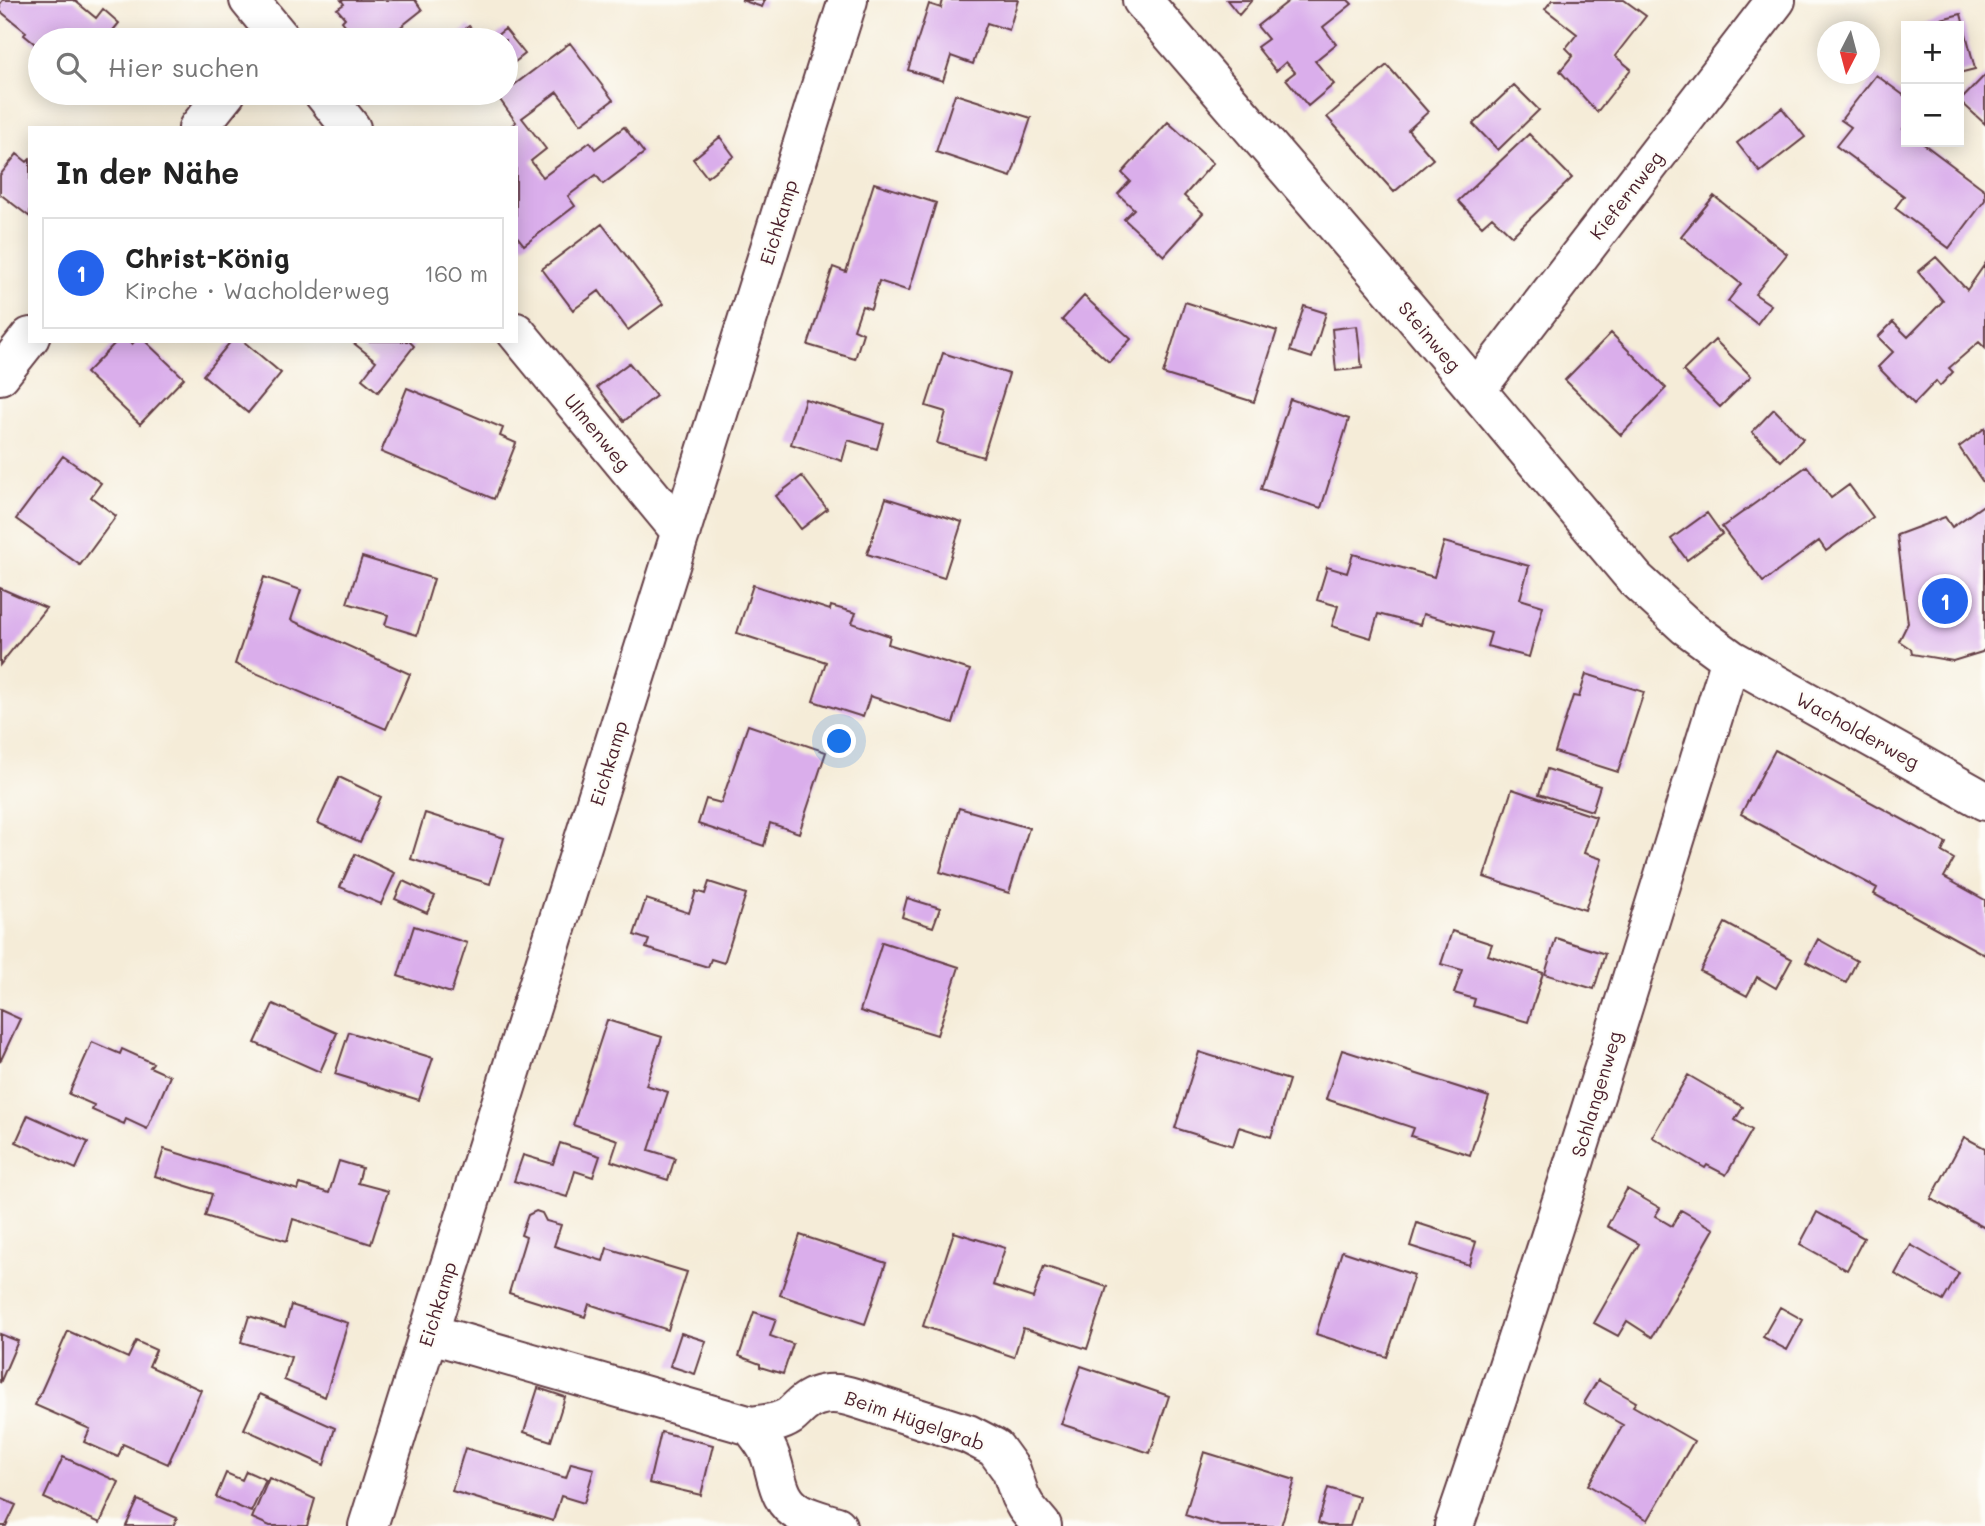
<!DOCTYPE html>
<html lang="de">
<head>
<meta charset="utf-8">
<style>
	:root { --surface:#fff; --page:#f6f6f6; --text:#222; --muted:#767676; --line:#e0e0e0; --accent:#2563eb }
	body { margin:0; font-family:Mali,sans-serif; background:var(--page); color:var(--text) }
	.controls { position:absolute; right:21px; top:21px; display:grid; overflow:hidden; border-radius:0px; box-shadow:0 4px 18px #0003 }
	.controls button { width:63px; height:63px; display:grid; place-items:center; padding:0; border:0; border-bottom:2px solid var(--line); background:var(--surface); color:var(--text); font:35px sans-serif }
	.compass { position:absolute; left:1817px; top:21px; width:63px; height:63px; border-radius:50%; background:var(--surface); box-shadow:0 4px 18px #0003; rotate:186deg }
	.you { position:absolute; left:840px; top:742px; width:24px; height:24px; margin:-18px; border:5px solid #fff; border-radius:50%; background:#1a73e8; box-shadow:0 0 0 10px #1a73e833 }
	.badge { display:grid; place-items:center; width:46px; height:46px; border-radius:50%; background:var(--accent); color:#fff; font-size:23px; font-weight:700 }
	.pin { position:absolute; translate:-50% -50%; border:4px solid #fff; box-shadow:0 2px 7px #0006 }
	.list { margin:0; padding:0; list-style:none }
	h2 { display:flex; justify-content:space-between; align-items:center; height:91px; margin:0; padding:0 28px; font-size:30px }
	h2 small { font-size:23px; font-weight:400; color:var(--muted) }
	.list li { display:grid; grid-template-columns:46px 1fr auto; gap:21px; align-items:center; box-sizing:border-box; height:112px; margin:0 14px 14px; padding:0 14px; border:2px solid var(--line); border-radius:0px }
	.list b { display:block; font-size:26px; white-space:nowrap }
	.list p { margin:0; font-size:23px; white-space:nowrap; color:var(--muted) }
	.list em { font-size:23px; font-style:normal; color:var(--muted) }
	.icon { flex:none; width:38px; height:38px; fill:none; stroke:currentColor; stroke-width:2; stroke-linecap:round; stroke-linejoin:round }
	.map { position:relative; flex:none; width:1985px; height:1526px; overflow:hidden }
	.search { position:absolute; background:var(--surface); box-shadow:0 4px 18px #0003; left:28px; top:28px; width:490px; height:77px; display:flex; align-items:center; gap:18px; box-sizing:border-box; padding:0 24px; border-radius:38px; color:var(--muted); font-size:26px }
	.panel { position:absolute; background:var(--surface); box-shadow:0 4px 18px #0003; left:28px; top:126px; width:490px; height:217px; border-radius:0px }
	.map>svg:first-child { display:block }
	.building { fill:#daaeeb }
	.lines { fill:none; stroke-linecap:round; stroke-linejoin:round }
	.minor-casing { stroke:#643e45; stroke-width:42 }
	.minor { stroke:#fff; stroke-width:38 }
	.labels { text-anchor:middle; dominant-baseline:central; stroke-width:5; stroke-linejoin:round; paint-order:stroke }
	.street-label { font-size:19px; fill:#4a1f2b; stroke:#fdfcf7 }
</style>
</head>
<body>
<div class="map">
<svg width="1985" height="1526" viewBox="0 0 1985 1526">
	<rect width="100%" height="100%" fill="#fdfcf7"/>
	<filter id="ink" filterUnits="userSpaceOnUse"><feTurbulence type="fractalNoise" baseFrequency=".0143" numOctaves="2"/><feDisplacementMap in="SourceGraphic" scale="14" xChannelSelector="R" yChannelSelector="G"/><feConvolveMatrix kernelMatrix="1 2 1 2 8 2 1 2 1" color-interpolation-filters="sRGB"/></filter>
	<filter id="wash" filterUnits="userSpaceOnUse"><feTurbulence type="fractalNoise" baseFrequency=".00686" numOctaves="4" result="noise"/><feDisplacementMap in="SourceGraphic" scale="28" xChannelSelector="R" yChannelSelector="G"/><feGaussianBlur stdDeviation="1.57" result="paint"/><feColorMatrix in="noise" values="0 0 0 0 0 0 0 0 0 0 0 0 0 0 0 0 0 1.4 0 .05"/><feComposite in="paint" operator="in"/></filter>
	<g filter="url(#wash)">
		<rect width="100%" height="100%" fill="#f5ecd8"/>
		<g id="blocks">
			<!-- building -->
			<path class="building" d="M3,0H74L96,18L103,9L119,23L105,40H40V48L24,35L26,32L0,11V4Z
				M341,0H415L422,10L384,40H374L363,28L354,36L342,21L345,18L337,9L344,4Z
				M741,0H765L762,7Z
				M943,0H1018L1009,30L987,23L973,64L951,56L943,81L908,70L929,4L941,8Z
				M1227,0H1252L1239,15Z
				M1290,0H1348L1352,4L1323,27L1336,44L1315,61L1334,84L1308,106L1286,79L1295,72L1286,62L1276,71L1257,47L1268,39L1257,26Z
				M1552,0H1624L1646,16L1615,56L1631,69L1597,112L1560,71L1573,55L1566,48L1577,34L1545,9Z
				M1961,14L1975,69L1959,73V26L1917,25Z
				M469,26L481,40H450Z
				M505,29L525,54L506,69V40H491Z
				M570,43L613,100L581,124L557,92L522,118L546,149L531,161L543,177L590,142L595,149L624,127L644,153L603,184L596,175L568,196L575,206L524,245L516,235V128H509L516,122L498,97Z
				M1387,65L1428,112L1408,130L1433,159L1394,192L1327,117Z
				M1876,75L1906,97V124L1903,129L1906,131V142H1921L1985,190V200L1949,248L1895,208L1904,196L1836,146L1851,127L1841,120Z
				M1985,75V124L1960,101Z
				M1514,85L1539,110L1498,150L1473,124Z
				M955,94L1031,118L1011,177L936,152Z
				M1782,108L1805,137L1760,172L1737,143Z
				M1168,122L1213,163L1184,196L1203,213L1164,256L1124,219L1134,209L1118,194L1130,181L1122,173Z
				M1529,134L1572,178L1512,236L1492,217L1482,226L1458,201Z
				M720,137L734,156L707,177L693,159Z
				M17,154L27,162L30,159V217L0,194V175Z
				M874,183L936,203L909,291L879,281L871,309L862,306L854,329L863,333L855,359L808,345L833,267L846,272Z
				M1714,196L1787,254L1755,294L1771,305L1757,324L1728,301L1741,284L1681,236Z
				M602,224L663,304L628,330L599,291L573,310L542,269Z
				M1936,257L1967,290L1985,264V348L1979,342L1949,368L1953,372L1940,386L1936,381L1914,404L1878,367L1893,352L1878,337L1893,322L1908,337L1943,301L1918,272Z
				M1084,296L1131,339L1109,362L1062,320Z
				M1185,302L1277,331L1254,402L1163,374Z
				M1304,306L1326,313L1312,358L1290,351Z
				M1357,326L1362,368L1336,371L1332,329Z
				M1611,333L1666,388L1621,435L1565,380Z
				M1715,340L1751,376L1720,407L1683,371Z
				M117,341H129L132,344L135,341H145L184,378L140,424L86,373Z
				M231,341H243L281,373L248,413L203,375Z
				M351,341H409L414,346L378,392L362,379L376,361Z
				M943,353L1009,374L983,457L937,443L946,412L926,406Z
				M629,363L656,396L624,421L597,387Z
				M407,388L503,428L500,436L516,443L494,499L381,452Z
				M805,399L884,424L877,449L848,440L842,461L791,444Z
				M1290,399L1349,419L1321,508L1261,489Z
				M1774,409L1803,439L1781,461L1752,432Z
				M1985,428V485L1959,447Z
				M63,456L101,483L91,497L116,516L80,565L16,519Z
				M1807,466L1831,498L1849,485L1873,517L1826,551L1819,541L1763,582L1722,527Z
				M802,476L827,509L801,529L776,496Z
				M886,498L962,522L944,578L867,554Z
				M1985,504V649L1982,652L1953,661L1912,654L1911,649L1899,641L1908,623L1897,535L1945,517L1952,527Z
				M1707,513L1722,534L1687,560L1671,539Z
				M1444,542L1529,566L1520,599L1543,606L1529,657L1487,646L1491,633L1423,614L1420,625L1378,614L1371,638L1332,626L1338,606L1317,600L1327,567L1347,573L1353,554L1434,577Z
				M362,557L434,579L417,635L385,625L388,615L347,603Z
				M264,577L301,590L291,620L410,674L386,729L235,664Z
				M753,585L830,610L831,606L856,613L852,623L890,636L888,644L970,670L953,723L870,696L863,717L813,701L826,662L737,633Z
				M0,588L46,608L0,665Z
				M1586,674L1644,692L1618,772L1555,752L1573,696L1579,697Z
				M748,725L826,752L799,833L770,823L764,846L698,824L706,799L721,803Z
				M1775,750L1946,843L1942,852L1954,859L1944,877L1985,900V955L1874,894L1877,888L1741,814Z
				M1547,769L1600,786L1592,811L1539,794Z
				M339,777L381,797L360,842L318,823Z
				M1512,789L1596,817L1584,853L1602,859L1585,910L1484,877Z
				M959,808L1029,828L1009,893L940,872Z
				M425,813L504,838L490,884L411,859Z
				M355,854L395,873L381,904L340,887Z
				M403,881L435,896L427,913L395,899Z
				M709,882L746,894L724,963L711,959L708,967L646,948L649,940L634,935L646,899L689,913L696,891L705,894Z
				M907,898L940,908L933,927L902,917Z
				M1725,923L1792,959L1776,988L1757,977L1747,996L1700,971Z
				M414,926L467,943L451,993L398,976Z
				M1452,931L1492,944L1488,955L1543,973L1528,1022L1473,1006L1475,999L1454,993L1462,970L1441,964Z
				M1556,938L1605,954L1594,989L1545,974Z
				M1818,939L1857,961L1846,983L1806,962Z
				M882,942L959,967L937,1035L860,1011Z
				M273,1004L337,1033L320,1072L255,1043Z
				M0,1010L20,1019L0,1062Z
				M607,1020L662,1037L646,1085L668,1092L649,1150L675,1158L668,1180L611,1161L618,1140L573,1125Z
				M349,1032L433,1058L419,1100L335,1074Z
				M92,1042L120,1054L122,1049L153,1063L150,1067L170,1076L147,1129L126,1119L124,1124L92,1110L94,1105L69,1094Z
				M1342,1050L1489,1097L1470,1155L1411,1136L1414,1128L1326,1099Z
				M1199,1052L1289,1080L1271,1137L1239,1127L1233,1146L1175,1128Z
				M1688,1075L1743,1107L1735,1120L1752,1130L1726,1175L1707,1165L1705,1168L1652,1137Z
				M28,1115L88,1142L76,1169L16,1142Z
				M1964,1137L1985,1148V1228L1931,1199Z
				M560,1143L600,1156L593,1177L575,1171L567,1197L514,1181L523,1155L553,1164Z
				M164,1149L298,1190L300,1184L329,1193L339,1161L362,1168L358,1183L388,1191L371,1244L293,1219L287,1241L205,1216L212,1194L155,1176Z
				M1627,1189L1660,1208L1655,1216L1672,1226L1681,1210L1714,1229L1652,1337L1627,1321L1618,1336L1594,1323L1639,1244L1607,1226Z
				M536,1211L542,1213L546,1221L561,1225L554,1246L603,1261L607,1248L687,1272L668,1330L589,1304L585,1317L509,1293L526,1237L521,1235L528,1215Z
				M1817,1212L1864,1238L1847,1270L1800,1244Z
				M1417,1223L1476,1242L1469,1265L1410,1246Z
				M954,1232L1005,1248L993,1285L1033,1298L1044,1266L1107,1287L1087,1349L1023,1328L1014,1357L923,1326Z
				M800,1235L886,1263L865,1324L780,1295Z
				M1911,1245L1959,1273L1943,1301L1895,1274Z
				M1342,1251L1414,1275L1387,1357L1316,1334Z
				M291,1305L348,1323L325,1397L284,1380L291,1357L241,1342L249,1316L285,1327Z
				M1780,1307L1803,1320L1787,1350L1763,1337Z
				M754,1312L776,1319L770,1336L793,1344L783,1374L760,1367V1364L739,1356Z
				M68,1331L128,1358L136,1341L156,1350L149,1366L201,1390L168,1464L123,1444L118,1457L84,1442L90,1429L35,1405Z
				M681,1333L706,1341L695,1374L670,1366Z
				M0,1334L18,1341L0,1383Z
				M1081,1366L1169,1396L1150,1453L1061,1424Z
				M1598,1380L1636,1402L1633,1406L1694,1441L1648,1520L1588,1485L1623,1425L1584,1403Z
				M538,1388L565,1397L551,1441L524,1432Z
				M260,1394L335,1428L324,1465L244,1429Z
				M661,1432L713,1445L701,1495L649,1483Z
				M465,1448L566,1478L571,1463L594,1469L584,1503L561,1496L553,1521L452,1491Z
				M1204,1452L1295,1480L1281,1526H1220L1185,1515Z
				M63,1457L119,1482L100,1523L44,1498Z
				M246,1471L266,1480L251,1512L216,1497L226,1473L242,1480Z
				M269,1478L315,1499L307,1526H270L252,1518Z
				M1328,1488L1359,1497L1350,1526H1327L1318,1523Z
				M0,1498L16,1505L6,1526H0Z
				M138,1500L177,1518L173,1526H126Z"/>
		</g>
	</g>
	<g filter="url(#ink)">
		<use href="#blocks" fill-opacity="0" stroke="#643e45" stroke-width="2"/>
		<g class="lines">
			<!-- minor casing -->
			<g class="minor-casing">
				<path id="minor" d="M249,0L282,40
					M1142,0L1408,309L1636,580L1686,626L1731,659L1985,801
					M323,93L351,128
					M198,128L226,93
					M516,332L681,532
					M0,375L30,337
					M1476,390L1776,0
					M428,1333L751,1426C764,1424 778,1424 790,1416C794,1413 798,1408 802,1405C818,1391 837,1392 855,1398L968,1434L995,1448L1011,1470L1020,1496L1026,1507L1042,1526
					M751,1426C757,1434 765,1443 769,1453C778,1474 776,1501 800,1513C812,1519 825,1522 837,1526
					M368,1526L848,0
					M1454,1526C1553,1239 1641,949 1731,659"/>
			</g>
			<!-- minor -->
			<use href="#minor" class="minor"/>
		</g>
	</g>
	<g class="labels">
		<!-- street labels -->
		<g class="street-label">
			<text transform="translate(1626 195) rotate(-52)">Kiefernweg</text>
			<text transform="translate(778 222) rotate(-73)">Eichkamp</text>
			<text transform="translate(1430 336) rotate(50)">Steinweg</text>
			<text transform="translate(598 432) rotate(51)">Ulmenweg</text>
			<text transform="translate(1858 730) rotate(29)">Wacholderweg</text>
			<text transform="translate(608 763) rotate(-73)">Eichkamp</text>
			<text transform="translate(1596 1094) rotate(-73)">Schlangenweg</text>
			<text transform="translate(437 1304) rotate(-73)">Eichkamp</text>
			<text transform="translate(915 1420) rotate(19)">Beim Hügelgrab</text>
		</g>
	</g>
</svg>
<div class="controls">
<button>+</button>
<button>−</button>
</div>
<svg class="compass" viewBox="-18 -18 36 36"><path d="M0-13l5 13h-10z" fill="#e53935"/><path d="M0 13l5-13h-10z" fill="#767676"/></svg>
<div class="you"></div>
<div class="pin badge" style="left:1945px;top:601px">1</div>
<div class="search"><svg class="icon" aria-label="search" viewBox="0 0 24 24"><circle cx="10" cy="10" r="6"/><path d="M15 15l6 6"/></svg>Hier suchen</div>
<section class="panel">
<h2>In der Nähe<small></small></h2>
<ul class="list">
<li><span class="badge">1</span><div><b>Christ-König</b><p>Kirche · Wacholderweg</p></div><em>160 m</em></li>
</ul>
</section>
</div>
</body>
</html>
